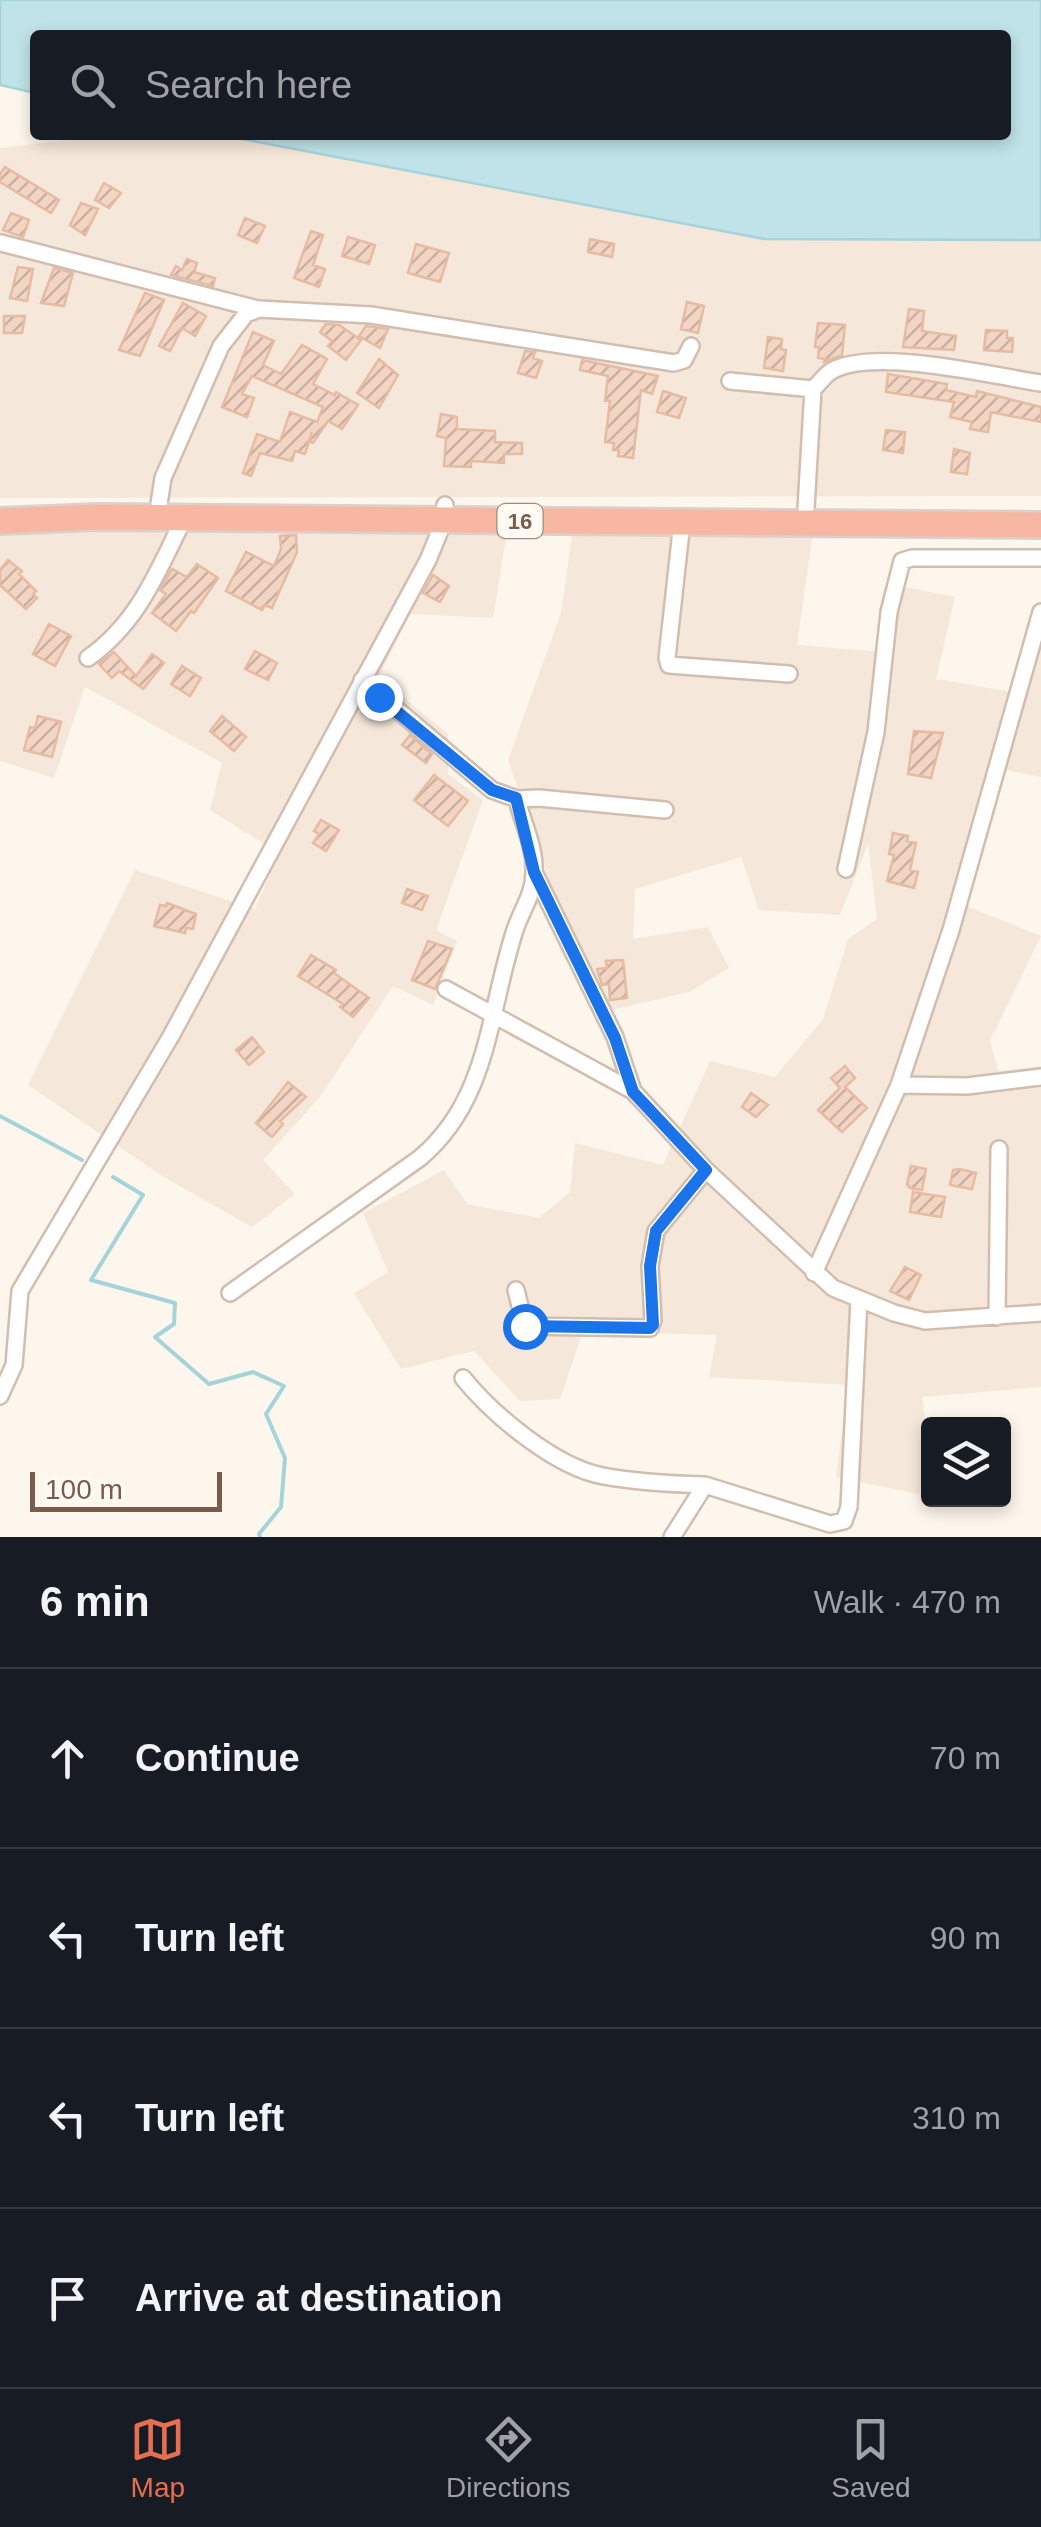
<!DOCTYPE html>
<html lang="en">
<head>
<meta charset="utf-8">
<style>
	:root { --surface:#171b24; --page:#20242c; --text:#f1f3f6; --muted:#9ea1a6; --line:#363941; --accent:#e76f51 }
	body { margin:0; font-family:Arial,sans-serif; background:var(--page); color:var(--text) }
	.controls { position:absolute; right:30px; bottom:30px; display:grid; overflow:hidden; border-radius:10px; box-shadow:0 5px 15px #0003 }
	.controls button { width:90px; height:90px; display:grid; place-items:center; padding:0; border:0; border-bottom:2px solid var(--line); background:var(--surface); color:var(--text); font:50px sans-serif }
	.scale { position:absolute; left:30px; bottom:25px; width:192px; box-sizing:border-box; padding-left:10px; border:5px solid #7a5c4d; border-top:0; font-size:28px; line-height:35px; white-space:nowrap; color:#7a5c4d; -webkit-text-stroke:8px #fffaf3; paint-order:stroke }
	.stop { position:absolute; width:30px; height:30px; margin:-22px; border:8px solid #1a73e8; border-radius:50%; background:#fff }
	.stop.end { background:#1a73e8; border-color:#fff; box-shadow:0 2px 10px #0008 }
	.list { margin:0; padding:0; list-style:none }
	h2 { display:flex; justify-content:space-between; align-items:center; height:130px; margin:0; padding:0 40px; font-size:42px }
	h2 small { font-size:32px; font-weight:400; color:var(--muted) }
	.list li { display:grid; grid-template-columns:65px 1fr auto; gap:30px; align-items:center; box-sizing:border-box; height:180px; padding:0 40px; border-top:2px solid var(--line) }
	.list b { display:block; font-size:38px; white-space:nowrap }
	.list em { font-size:32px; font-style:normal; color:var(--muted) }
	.icon { flex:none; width:55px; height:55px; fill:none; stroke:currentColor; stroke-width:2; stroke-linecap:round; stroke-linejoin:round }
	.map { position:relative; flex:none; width:1041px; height:1537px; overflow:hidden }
	.search { position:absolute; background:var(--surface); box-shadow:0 5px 15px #0003; left:30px; right:30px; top:30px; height:110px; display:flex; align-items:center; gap:25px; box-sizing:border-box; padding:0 35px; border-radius:10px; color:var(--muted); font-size:38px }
	.sheet { height:850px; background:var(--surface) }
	nav { display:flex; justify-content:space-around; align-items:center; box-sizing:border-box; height:140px; border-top:2px solid var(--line); background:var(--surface); font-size:28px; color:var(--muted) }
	nav a { display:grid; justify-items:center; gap:5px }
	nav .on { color:var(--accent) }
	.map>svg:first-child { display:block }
	.residential { fill:#f5e8da }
	.water { fill:#bfe3e8; stroke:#a5d3da; stroke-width:2.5 }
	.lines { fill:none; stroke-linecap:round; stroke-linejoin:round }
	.stream { stroke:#a5d3da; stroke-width:4 }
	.building { fill:url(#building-hatch); stroke:#e6bba3; stroke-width:2.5 }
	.minor-casing { stroke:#d1beb0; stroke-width:20 }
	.highway-casing { stroke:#dad1cd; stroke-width:30 }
	.minor { stroke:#fff; stroke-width:15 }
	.highway { stroke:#f7b7a3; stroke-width:25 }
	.route { stroke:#1a73e8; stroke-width:12 }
	.labels { text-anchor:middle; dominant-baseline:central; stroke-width:10; stroke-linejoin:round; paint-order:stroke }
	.shield { fill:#fffaf3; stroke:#a28b7f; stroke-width:2.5 }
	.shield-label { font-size:22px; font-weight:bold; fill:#7a5c4d }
</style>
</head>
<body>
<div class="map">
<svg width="1041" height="1537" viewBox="0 0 1041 1537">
	<defs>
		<pattern id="building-hatch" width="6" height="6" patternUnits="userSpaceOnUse" patternTransform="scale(2.5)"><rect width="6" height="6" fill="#f3d5c3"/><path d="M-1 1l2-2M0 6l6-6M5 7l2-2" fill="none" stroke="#cab0a1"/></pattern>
	</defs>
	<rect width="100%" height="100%" fill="#fdf6ec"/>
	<!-- residential -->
	<path class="residential" d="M114,135H221L764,239L1041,240V496L0,498V148Z
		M0,530L507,532L493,618L410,614L379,677L448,734V774L483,800L436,930L457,941L433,1005L393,986L320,1097L263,1160L295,1194L252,1227L162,1176L28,1085L135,870L255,909L279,853L210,810L222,763L85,687L54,778L0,761Z
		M573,530L813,532L797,645L884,652L900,586L955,597L936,679L1024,694L1041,630V777L990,767L954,901L1041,936L990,1041L998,1071L1041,1066V1387L922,1397L928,1440V1496L836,1477L848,1385L709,1377L717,1335L583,1331L560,1399L520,1401L474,1351L401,1369L354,1293L388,1272L363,1213L444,1170L467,1204L539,1218L570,1192L575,1143L663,1165L710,1061L775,1077L823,1019L848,939L877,919L868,844L840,915L759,910L741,857L635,889L633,939L708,927L729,968L689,992L595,1014L508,760L561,613Z"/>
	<!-- water -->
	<path class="water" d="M0,0H1041V240L764,239L221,135H1006V35H35V93L0,85Z"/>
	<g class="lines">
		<!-- stream -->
		<path class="stream" d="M0,1116L82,1160
			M113,1177L143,1195L91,1280L175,1303L174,1324L155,1337L209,1384L253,1372L284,1386L266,1414L285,1458L281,1507L259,1534L260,1537"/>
	</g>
	<!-- building -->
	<path class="building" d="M5,167L59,200L51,213L0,182V174Z
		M104,183L121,193L109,208L95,200Z
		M81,203L98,209L85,235L70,225Z
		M11,213L29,220L23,237L3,230Z
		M245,218L265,226L257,243L238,235Z
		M311,231L323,235L313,265L325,269L319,287L294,278Z
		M348,237L375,245L369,264L342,256Z
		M590,239L614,244L612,257L588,252Z
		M416,244L449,253L440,282L408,273Z
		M187,259L197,263L194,272L215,278L213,286L171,275L176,266L182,270Z
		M18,267L33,269L27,301L10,298Z
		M54,268L73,273L64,306L41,303Z
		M145,293L164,300L140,356L119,350Z
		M687,302L704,306L698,333L681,329Z
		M183,303L206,316L195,336L182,328L170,351L159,346Z
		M909,309L924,311L922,331L956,336L954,350L903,347Z
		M4,316H25L22,333H4Z
		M818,323L845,325L842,355L824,362L825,359L818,358L819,347H815Z
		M326,324L339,325L361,340L346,360L328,346L332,341L320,332Z
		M366,326L388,329L380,348L359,336Z
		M986,330L1007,331V338H1013L1012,352L984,350Z
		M253,332L274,341L263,365L281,374L302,345L327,359L313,384L335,395L336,392L358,405L342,429L328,421L313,443L309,441L312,432L305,454L295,451L292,461L260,453L251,476L243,473L257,434L280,442L290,412L317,422L323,407L252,376L242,394L254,398L247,417L222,407Z
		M768,337L782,339L781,349L786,350L783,371L764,368Z
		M525,351L535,352L533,358L542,361L536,378L518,373Z
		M379,359L398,375L379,408L357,393Z
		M582,360L658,376L652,394L641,390L633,458L618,456L619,450H613L614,443L605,442L610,401H605L608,376L580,370Z
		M888,374L947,384L946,390L976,397L977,391L1041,407V422L991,412L988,432L970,429L972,422L950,417L954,402L886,392Z
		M663,391L686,398L679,418L657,412Z
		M441,414L457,417V429L495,431V442L522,443V454H504V463L471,461V467L444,466L446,438L437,436Z
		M886,430L905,432L903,453L883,450Z
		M954,449L970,453L967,474L951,472Z
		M296,535L297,552L272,608L265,605L262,610L226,591L246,552L274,566L281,549L280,536Z
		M8,560L22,571L19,574L36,591L33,594L37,598L26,609L0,585V570Z
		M197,564L218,578L194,613L191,611L176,631L152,613L166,594L160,590L172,569L187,577Z
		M433,575L449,586L440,602L423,593Z
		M49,624L71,636L55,666L33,654Z
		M255,651L277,663L268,680L245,669Z
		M114,652L136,676L152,654L164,663L143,689L119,671L112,678L99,664Z
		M182,666L201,678L190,696L171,684Z
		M38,716L61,722L52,757L24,750L30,727L35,728Z
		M222,716L246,737L234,751L210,731Z
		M914,731L943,733L931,778L908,774Z
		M410,735L432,754L426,763L402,745Z
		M434,775L468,801L448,826L414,800Z
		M321,820L339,830L326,851L313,843L319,834L314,831Z
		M893,833L908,836L907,841L916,843L910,870L918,872L914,888L887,881L894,855L889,854Z
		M407,889L428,896L422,910L402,903Z
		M167,903L196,914L193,929L186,928L185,933L154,926L160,905L166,906Z
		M428,941L452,949L435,989L412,980Z
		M311,955L336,970L334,973L369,998L353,1017L340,1007L343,1004L298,976Z
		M623,960L627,998L610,1000L609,984L602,985L597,969L607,968L606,961Z
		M252,1037L264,1052L249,1065L236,1050Z
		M845,1066L855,1078L845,1087L867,1108L842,1132L818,1110L840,1088L831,1078Z
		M288,1082L306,1097L280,1121L283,1124L272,1137L256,1123Z
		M751,1093L768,1105L756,1117L742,1107Z
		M911,1166L926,1169L922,1190L910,1188L907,1184Z
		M959,1169L976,1173L972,1189L950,1185L953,1170Z
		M913,1192L945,1197L941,1217L910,1212Z
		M905,1267L921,1275L909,1300L890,1291Z"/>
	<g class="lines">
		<!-- minor casing -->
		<g class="minor-casing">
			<path id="minor" d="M1,243L258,309
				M730,381L813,389
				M159,504L163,478L221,346L246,314L259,309L371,315L674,363L684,360L691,346
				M806,508L813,389C819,384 824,376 830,372C870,346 993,376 1041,383
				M682,522L667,658L669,665L789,674
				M88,658C138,623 158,571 184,518
				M362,680L492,790L517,799L539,798L665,810
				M846,869L876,732L889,612L902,561L912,558H1041
				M534,872L615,1037L633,1091
				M446,989L633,1091L706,1170L833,1288L894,1313L925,1321L1041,1313
				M899,1085L967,1086L1041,1077
				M814,1273L899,1085L951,930L1041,612
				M516,1290L525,1326L650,1328L653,1320L650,1266L656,1231L706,1170
				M230,1293L420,1158C490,1099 488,1012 515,930C521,911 534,894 534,873C536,848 522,822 517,799
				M997,1317L999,1149
				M463,1378C493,1415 555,1467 603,1476C636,1482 671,1484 705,1485
				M0,1396L14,1365L20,1291L171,1036L428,560L444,521L445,505
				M672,1537L705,1485L830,1524L844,1521L849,1507L859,1299"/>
		</g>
		<!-- highway casing -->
		<g class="highway-casing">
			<path id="highway" d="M0,521L96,517L1041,525"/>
		</g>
		<!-- minor -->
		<use href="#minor" class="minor"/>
		<!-- highway -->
		<use href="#highway" class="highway"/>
	</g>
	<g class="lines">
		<!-- route -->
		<path class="route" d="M379,697L492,790L516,798L534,872L615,1038L633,1092L706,1170L656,1231L650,1266L653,1325L650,1328L525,1326"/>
	</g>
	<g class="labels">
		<!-- shield labels -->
		<rect class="shield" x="497.5" y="504" width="45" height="34" rx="8"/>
		<g class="shield-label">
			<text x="520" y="521">16</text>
		</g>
	</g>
</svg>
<div class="controls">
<button><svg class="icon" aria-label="layers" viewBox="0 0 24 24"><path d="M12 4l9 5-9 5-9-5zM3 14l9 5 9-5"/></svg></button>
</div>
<div class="scale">100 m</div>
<div class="stop" style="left:525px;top:1326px"></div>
<div class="stop end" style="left:379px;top:697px"></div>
<div class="search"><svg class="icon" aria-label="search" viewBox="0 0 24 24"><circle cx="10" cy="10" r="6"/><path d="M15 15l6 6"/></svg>Search here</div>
</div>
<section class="sheet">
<h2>6 min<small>Walk · 470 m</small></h2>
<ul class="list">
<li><svg class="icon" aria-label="ahead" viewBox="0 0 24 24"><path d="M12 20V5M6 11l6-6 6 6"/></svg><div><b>Continue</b></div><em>70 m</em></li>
<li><svg class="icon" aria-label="left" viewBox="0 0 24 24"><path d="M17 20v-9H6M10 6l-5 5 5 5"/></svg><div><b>Turn left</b></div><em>90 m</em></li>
<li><svg class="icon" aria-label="left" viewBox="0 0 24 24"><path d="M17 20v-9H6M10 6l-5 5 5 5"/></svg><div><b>Turn left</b></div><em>310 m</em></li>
<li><svg class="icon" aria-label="arrive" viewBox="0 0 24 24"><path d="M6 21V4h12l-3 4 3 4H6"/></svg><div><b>Arrive at destination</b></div></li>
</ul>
</section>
<nav>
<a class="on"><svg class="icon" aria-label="map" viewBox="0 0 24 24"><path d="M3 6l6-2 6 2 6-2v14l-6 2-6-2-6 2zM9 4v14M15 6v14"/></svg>Map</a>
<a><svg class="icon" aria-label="directions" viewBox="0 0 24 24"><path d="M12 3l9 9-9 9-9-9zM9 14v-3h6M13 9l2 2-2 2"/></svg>Directions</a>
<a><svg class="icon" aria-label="saved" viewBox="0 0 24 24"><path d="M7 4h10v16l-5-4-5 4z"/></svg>Saved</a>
</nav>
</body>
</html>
